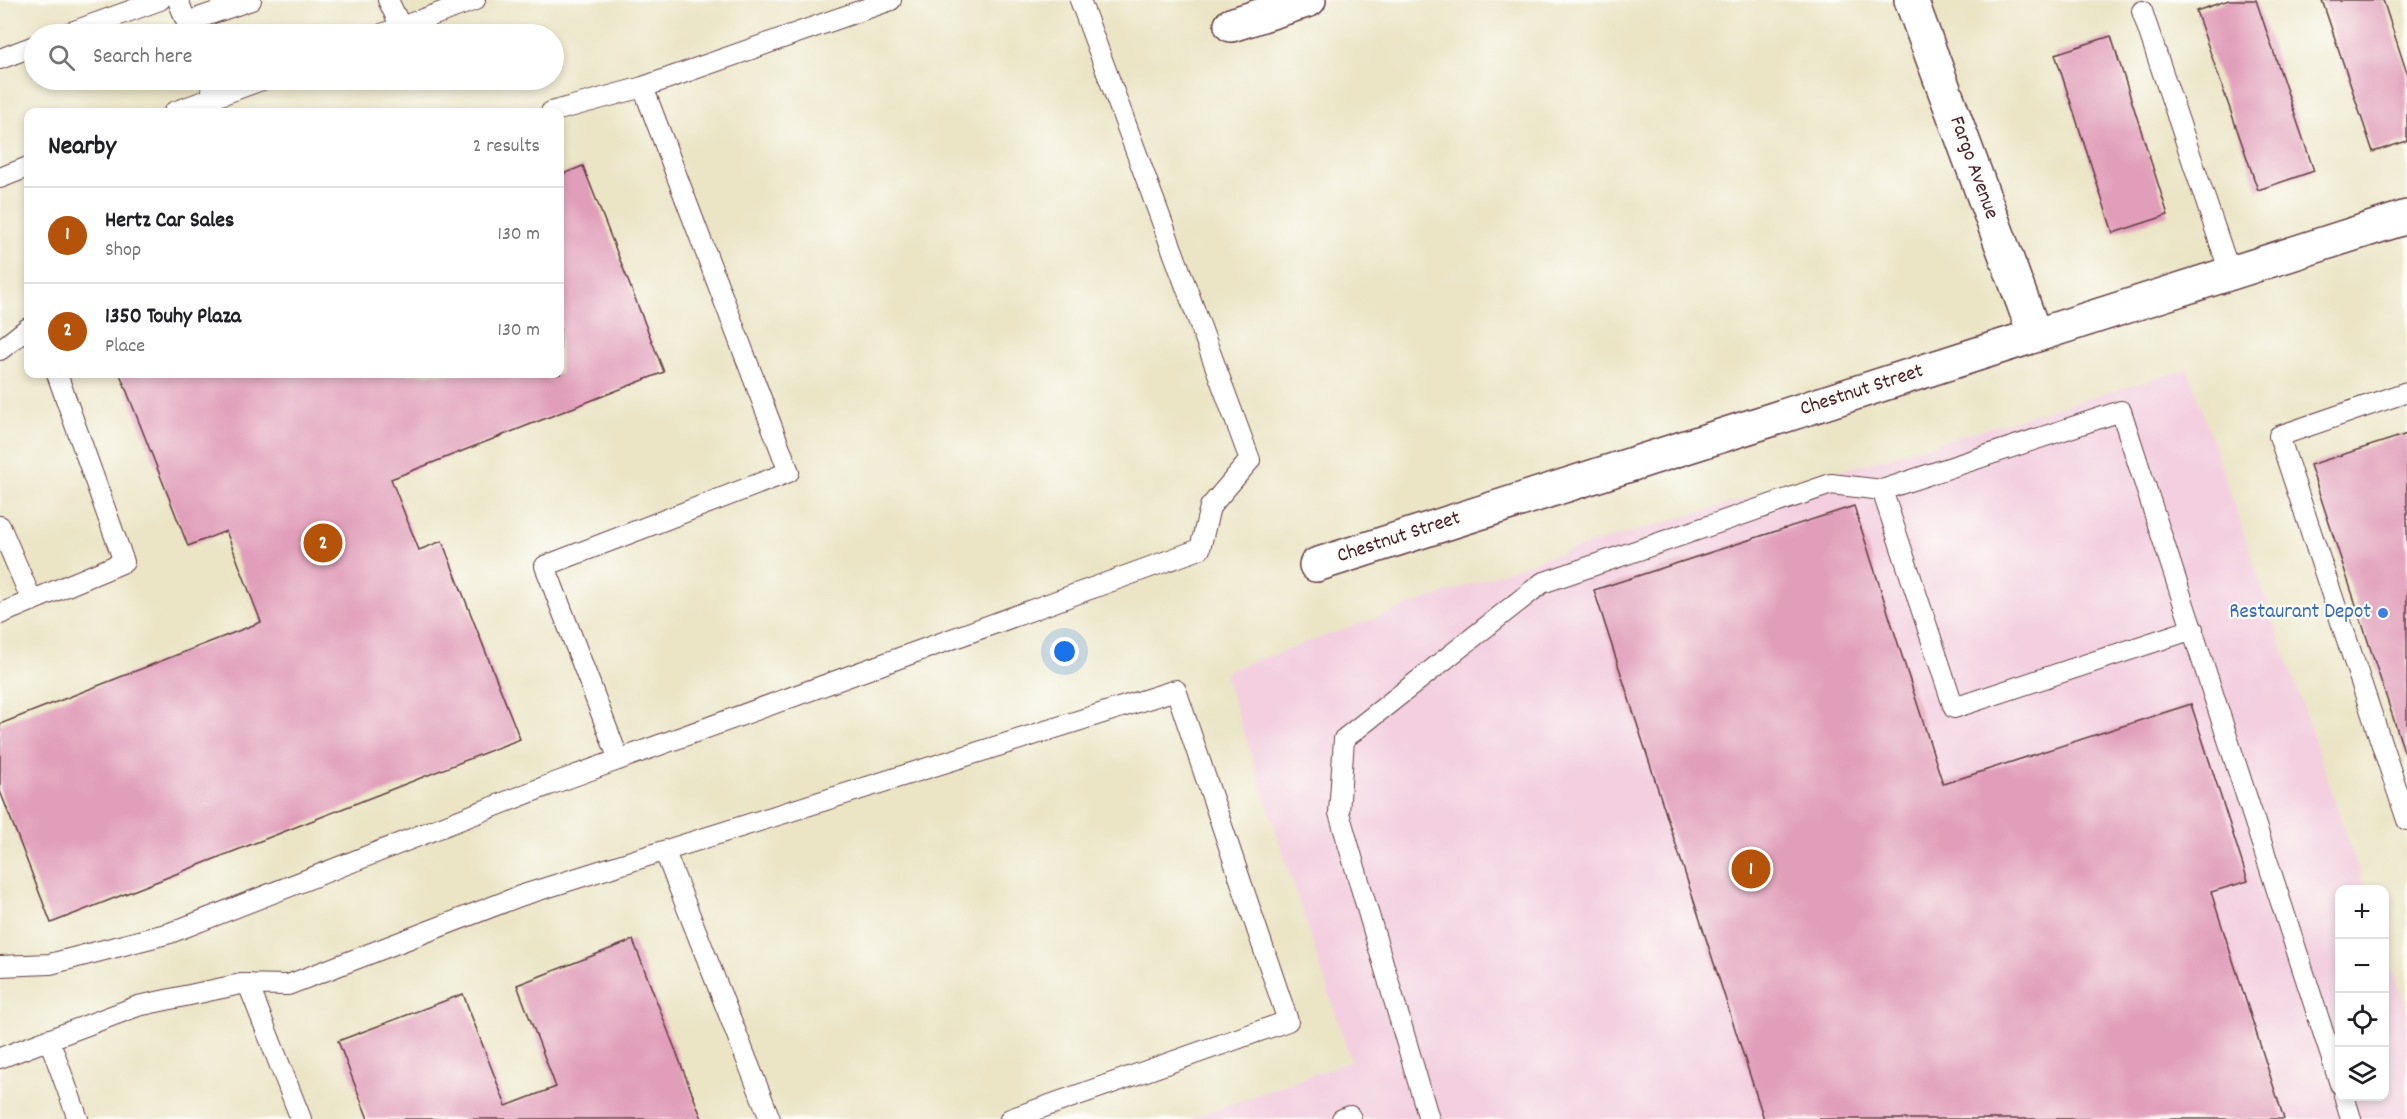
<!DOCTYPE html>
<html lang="en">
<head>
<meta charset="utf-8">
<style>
	:root { --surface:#fff; --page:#f2f2f2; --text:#202124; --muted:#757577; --line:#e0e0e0; --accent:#b45309 }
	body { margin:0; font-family:Dekko,sans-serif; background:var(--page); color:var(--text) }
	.controls { position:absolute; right:18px; bottom:18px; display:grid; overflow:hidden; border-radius:12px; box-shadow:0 3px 9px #0003 }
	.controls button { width:54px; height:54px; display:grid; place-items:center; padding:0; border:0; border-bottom:2px solid var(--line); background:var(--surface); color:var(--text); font:30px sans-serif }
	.you { position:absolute; left:1065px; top:652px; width:21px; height:21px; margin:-15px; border:4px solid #fff; border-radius:50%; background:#1a73e8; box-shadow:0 0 0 9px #1a73e833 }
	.badge { display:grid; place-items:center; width:39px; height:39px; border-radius:50%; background:var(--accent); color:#fff; font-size:20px; font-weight:700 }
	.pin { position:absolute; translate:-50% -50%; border:3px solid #fff; box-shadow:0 2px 6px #0006 }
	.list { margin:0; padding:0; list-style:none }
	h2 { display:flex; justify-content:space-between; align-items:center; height:78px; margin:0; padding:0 24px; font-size:26px }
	h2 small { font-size:20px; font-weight:400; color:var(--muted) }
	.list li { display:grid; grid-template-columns:39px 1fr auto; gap:18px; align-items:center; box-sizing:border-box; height:96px; padding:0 24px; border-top:2px solid var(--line) }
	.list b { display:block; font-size:22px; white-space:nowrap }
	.list p { margin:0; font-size:20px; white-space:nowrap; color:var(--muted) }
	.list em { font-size:20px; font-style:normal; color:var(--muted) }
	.icon { flex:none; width:33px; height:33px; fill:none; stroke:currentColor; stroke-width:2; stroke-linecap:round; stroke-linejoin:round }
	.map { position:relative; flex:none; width:2407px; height:1119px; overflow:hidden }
	.search { position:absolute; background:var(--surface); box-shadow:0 3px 9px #0003; left:24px; top:24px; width:540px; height:66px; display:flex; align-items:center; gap:15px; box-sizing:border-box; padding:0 21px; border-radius:33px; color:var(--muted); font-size:22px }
	.panel { position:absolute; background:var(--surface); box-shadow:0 3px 9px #0003; left:24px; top:108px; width:540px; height:270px; border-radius:12px }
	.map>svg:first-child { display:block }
	.built { fill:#f3cfe0 }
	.building { fill:#e19eba }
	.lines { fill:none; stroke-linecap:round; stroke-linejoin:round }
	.lane-casing { stroke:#623d42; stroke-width:22 }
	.street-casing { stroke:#623d42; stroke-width:36 }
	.lane { stroke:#fff; stroke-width:20 }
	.street { stroke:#fff; stroke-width:33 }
	.shop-dot { fill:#3f7fe0; stroke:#fdfcf7; stroke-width:2 }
	.labels { text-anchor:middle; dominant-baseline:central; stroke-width:4.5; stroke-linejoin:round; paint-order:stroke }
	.street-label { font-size:21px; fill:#4a1f2b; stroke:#fdfcf7 }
	.shop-label { font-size:21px; fill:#366cbe; stroke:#fdfcf7; text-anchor:end }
</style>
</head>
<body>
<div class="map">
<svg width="2407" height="1119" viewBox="0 0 2407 1119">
	<rect width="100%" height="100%" fill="#fdfcf7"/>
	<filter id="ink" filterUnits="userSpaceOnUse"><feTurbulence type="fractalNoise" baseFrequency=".0167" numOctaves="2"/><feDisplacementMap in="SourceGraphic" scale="12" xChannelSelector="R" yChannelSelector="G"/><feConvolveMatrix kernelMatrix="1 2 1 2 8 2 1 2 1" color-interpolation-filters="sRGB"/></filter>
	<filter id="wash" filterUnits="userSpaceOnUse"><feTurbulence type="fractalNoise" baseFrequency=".008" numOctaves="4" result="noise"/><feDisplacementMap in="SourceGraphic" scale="24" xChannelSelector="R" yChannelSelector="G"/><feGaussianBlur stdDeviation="1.35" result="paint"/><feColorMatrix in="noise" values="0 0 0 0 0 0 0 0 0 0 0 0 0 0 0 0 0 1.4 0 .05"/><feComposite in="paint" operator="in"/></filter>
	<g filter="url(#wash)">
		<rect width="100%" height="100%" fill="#ebe5c6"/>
		<!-- built -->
		<path class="built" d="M2188,369L2365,889L2340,890V1096H2384L2385,946L2407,1012V1119H1190L1351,1061L1224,672L1544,558Z"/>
		<g id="blocks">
			<!-- building -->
			<path class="building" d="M2229,0H2256L2314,171L2258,190L2196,11Z
				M2322,0H2383L2407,73V141L2373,152Z
				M2111,36L2168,215L2113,233L2055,54Z
				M583,166L664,372L391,479L419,550L442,541L520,739L51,923L0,791V724L261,622L226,531L188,546L120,374H560V175Z
				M2407,434V760L2310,465Z
				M1854,506L1943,784L2191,704L2248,881L2211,892L2284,1119H1764L1594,590Z
				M633,940L702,1119H368L338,1041L463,994L506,1106L556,1087L517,985Z"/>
		</g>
	</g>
	<g filter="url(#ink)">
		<use href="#blocks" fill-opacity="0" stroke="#623d42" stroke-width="1.5"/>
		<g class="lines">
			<!-- lane casing -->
			<g class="lane-casing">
				<path id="lane" d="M178,0L191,34
					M388,0L401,27
					M2142,11L2230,273
					M187,22L251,0
					M66,34L160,0
					M382,34L475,0
					M0,59L34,46
					M215,97L262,80
					M174,112L215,97L209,80
					M551,112L643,87L891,0
					M0,178L28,167
					M0,350L28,328
					M2407,392L2279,436L2407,820
					M0,526L32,601
					M0,614L124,562L57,374
					M2193,629L1954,708L1882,490L2121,411L2340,1084
					M619,760L545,566L789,472L643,87
					M665,852L770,1119
					M0,966L50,964L170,933L549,785L1200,549L1210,507L1250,460L1080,0
					M248,984L301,1119
					M49,1039L78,1119
					M0,1058L138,1006L241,984L288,985L520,896L1176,690L1288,1021L1010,1119
					M2344,1096L2351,1119
					M1342,1119L1350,1116L1351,1119
					M1429,1119L1339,813L1344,739L1542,583L1831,484L1882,490"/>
			</g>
			<!-- street casing -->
			<g class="street-casing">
				<path id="street" d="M1911,0L2035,335
					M1231,25L1309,0
					M1316,565L2407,217"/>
			</g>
			<!-- lane -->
			<use href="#lane" class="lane"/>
			<!-- street -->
			<use href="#street" class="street"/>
		</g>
	</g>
	<!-- markers -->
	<circle class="shop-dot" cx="2383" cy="613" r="6"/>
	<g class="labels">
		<!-- street labels -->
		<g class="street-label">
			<text transform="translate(1973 168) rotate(70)">Fargo Avenue</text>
			<text transform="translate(1862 391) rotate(-18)">Chestnut Street</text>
			<text transform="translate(1399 538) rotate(-18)">Chestnut Street</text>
		</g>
		<!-- shop labels -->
		<g class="shop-label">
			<text x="2371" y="613">Restaurant Depot</text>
		</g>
	</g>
</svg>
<div class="controls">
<button>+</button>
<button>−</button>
<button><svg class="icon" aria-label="locate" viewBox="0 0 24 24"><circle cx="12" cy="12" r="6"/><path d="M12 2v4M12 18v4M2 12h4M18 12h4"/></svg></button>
<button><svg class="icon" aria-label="layers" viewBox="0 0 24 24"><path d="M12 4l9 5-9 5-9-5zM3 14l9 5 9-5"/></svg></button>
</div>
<div class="you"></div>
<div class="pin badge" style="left:1751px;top:869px">1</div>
<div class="pin badge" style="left:323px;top:543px">2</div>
<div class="search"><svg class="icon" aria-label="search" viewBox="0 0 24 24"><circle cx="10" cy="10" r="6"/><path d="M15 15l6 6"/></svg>Search here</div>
<section class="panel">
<h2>Nearby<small>2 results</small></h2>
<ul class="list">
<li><span class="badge">1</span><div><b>Hertz Car Sales</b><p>Shop</p></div><em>130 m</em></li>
<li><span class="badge">2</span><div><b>1350 Touhy Plaza</b><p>Place</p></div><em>130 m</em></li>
</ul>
</section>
</div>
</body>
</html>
